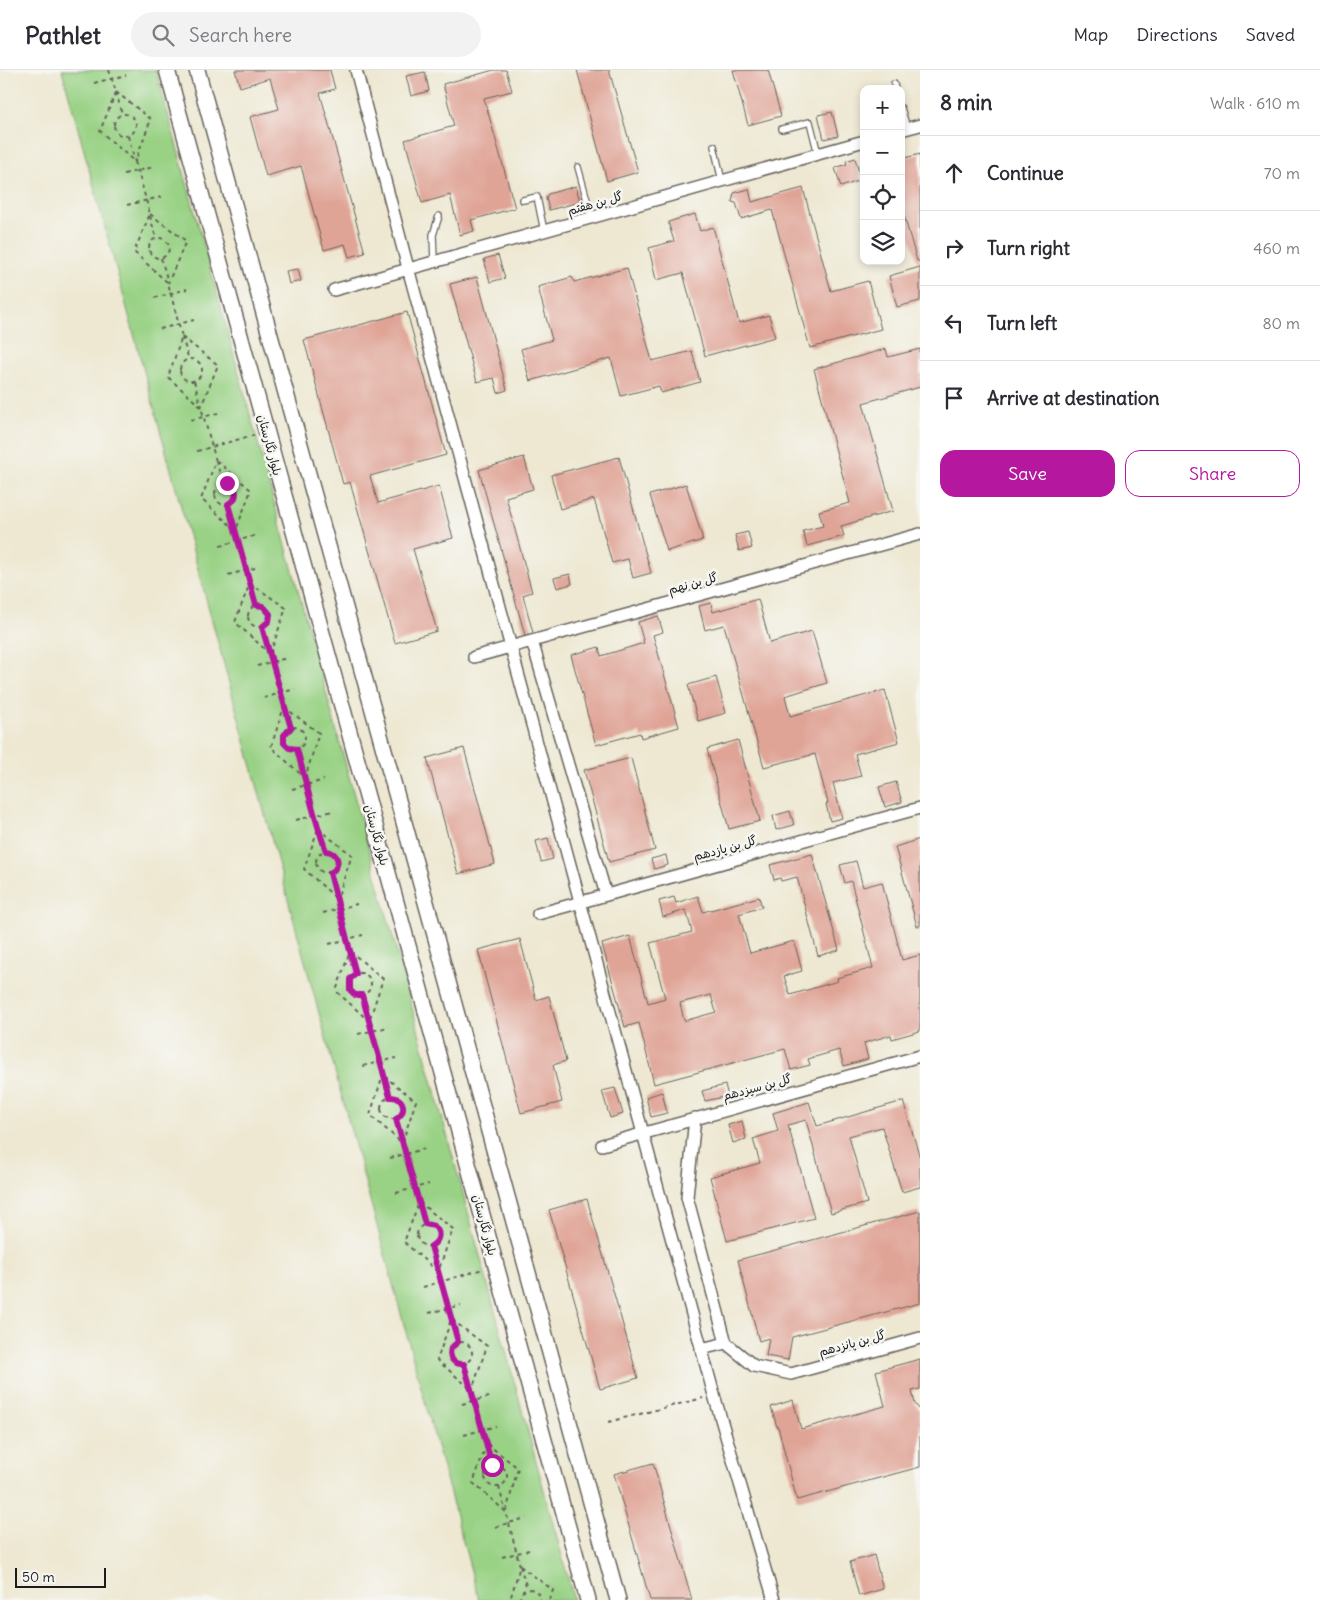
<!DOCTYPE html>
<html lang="en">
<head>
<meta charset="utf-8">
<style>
	:root { --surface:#fff; --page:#f2f2f3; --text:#2b2b33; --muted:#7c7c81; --line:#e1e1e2; --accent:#b5179e }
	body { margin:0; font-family:Delius,"Playpen Sans Arabic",sans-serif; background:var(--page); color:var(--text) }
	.controls { position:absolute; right:15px; top:15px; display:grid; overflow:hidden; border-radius:10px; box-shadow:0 2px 8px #0003 }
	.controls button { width:45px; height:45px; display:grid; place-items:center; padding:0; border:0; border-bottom:1px solid var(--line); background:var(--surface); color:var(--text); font:25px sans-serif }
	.scale { position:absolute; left:15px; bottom:12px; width:91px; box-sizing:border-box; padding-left:5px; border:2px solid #1c1c1c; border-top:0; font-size:14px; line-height:18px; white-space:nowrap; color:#1c1c1c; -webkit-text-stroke:4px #f6f6f2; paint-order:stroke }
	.stop { position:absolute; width:15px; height:15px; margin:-11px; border:4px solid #b5179e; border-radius:50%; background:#fff }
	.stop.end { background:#b5179e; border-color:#fff; box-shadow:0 1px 5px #0008 }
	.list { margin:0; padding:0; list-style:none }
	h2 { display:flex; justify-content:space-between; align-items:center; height:65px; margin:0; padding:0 20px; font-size:21px }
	h2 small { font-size:16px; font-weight:400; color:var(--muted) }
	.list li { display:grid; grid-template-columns:32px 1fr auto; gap:15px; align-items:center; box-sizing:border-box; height:75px; padding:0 20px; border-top:1px solid var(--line) }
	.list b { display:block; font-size:19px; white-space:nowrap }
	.list em { font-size:16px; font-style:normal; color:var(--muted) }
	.actions { display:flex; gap:10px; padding:15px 20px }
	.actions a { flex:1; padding:11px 0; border:1px solid var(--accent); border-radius:15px; text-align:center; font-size:18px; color:var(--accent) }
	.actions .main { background:var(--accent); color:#fff }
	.icon { flex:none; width:28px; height:28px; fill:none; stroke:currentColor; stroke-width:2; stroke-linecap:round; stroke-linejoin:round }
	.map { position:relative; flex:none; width:920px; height:1530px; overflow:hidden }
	header { display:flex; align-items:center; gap:30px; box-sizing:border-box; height:70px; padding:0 25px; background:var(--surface); border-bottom:1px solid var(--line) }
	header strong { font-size:24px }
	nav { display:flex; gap:28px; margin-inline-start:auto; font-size:18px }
	.search { width:350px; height:45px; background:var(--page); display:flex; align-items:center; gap:12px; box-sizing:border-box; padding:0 18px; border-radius:28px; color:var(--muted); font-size:19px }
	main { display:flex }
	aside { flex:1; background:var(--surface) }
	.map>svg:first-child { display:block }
	.green { fill:#99d285; stroke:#5a7750 }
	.building { fill:#e0a497; fill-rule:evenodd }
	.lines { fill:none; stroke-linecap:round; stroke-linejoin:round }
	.service-casing { stroke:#66635c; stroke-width:8 }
	.minor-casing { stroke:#66635c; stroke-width:14 }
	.tertiary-casing { stroke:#66635c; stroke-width:18 }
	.path { stroke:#66635c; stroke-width:2; stroke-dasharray:4 4; stroke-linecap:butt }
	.service { stroke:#fff; stroke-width:5.5 }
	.minor { stroke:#fff; stroke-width:11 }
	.tertiary { stroke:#fff; stroke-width:15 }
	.route { stroke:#b5179e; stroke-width:6 }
	.labels { text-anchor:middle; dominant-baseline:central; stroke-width:5; stroke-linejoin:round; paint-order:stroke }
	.street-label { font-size:12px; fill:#1c1c1c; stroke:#f6f6f2 }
</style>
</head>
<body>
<header>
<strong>Pathlet</strong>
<div class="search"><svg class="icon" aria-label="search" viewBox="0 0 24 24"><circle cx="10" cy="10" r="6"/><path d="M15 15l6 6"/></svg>Search here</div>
<nav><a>Map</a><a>Directions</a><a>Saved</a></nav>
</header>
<main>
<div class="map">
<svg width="920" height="1530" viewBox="0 0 920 1530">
	<rect width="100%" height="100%" fill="#f6f6f2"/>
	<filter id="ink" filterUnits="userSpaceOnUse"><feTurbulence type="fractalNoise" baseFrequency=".02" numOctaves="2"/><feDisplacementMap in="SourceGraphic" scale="10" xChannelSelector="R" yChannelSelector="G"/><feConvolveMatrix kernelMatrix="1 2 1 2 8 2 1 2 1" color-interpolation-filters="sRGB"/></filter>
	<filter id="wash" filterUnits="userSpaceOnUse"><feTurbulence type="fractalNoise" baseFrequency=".0096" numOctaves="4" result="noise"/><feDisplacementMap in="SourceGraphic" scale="20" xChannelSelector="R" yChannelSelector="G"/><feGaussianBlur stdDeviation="1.12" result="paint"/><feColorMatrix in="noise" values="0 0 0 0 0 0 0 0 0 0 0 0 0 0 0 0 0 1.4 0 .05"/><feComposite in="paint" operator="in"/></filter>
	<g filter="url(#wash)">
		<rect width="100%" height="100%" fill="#eee8d2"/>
		<!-- green -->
		<path class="green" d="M62,0H156L574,1530H479Z"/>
		<g id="blocks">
			<!-- building -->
			<path class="building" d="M235,0H330L335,19L320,23L365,183L349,187L345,174L324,180L301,96L266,106L250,47L279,39L270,8L240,17Z
				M494,0H506L512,21L484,28L515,138L471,150L474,161L460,165L450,125L422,133L405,70L454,56L443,14Z
				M577,0H609L638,102L607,111Z
				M733,0H768L781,46L748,55Z
				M425,2L429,21L411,26L406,6Z
				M832,42L838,66L824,69L818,45Z
				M920,84V191H917L901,135V89Z
				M855,88L861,110L841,117L835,98L847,94L846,91Z
				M576,116L580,132L549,140L546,128L548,124Z
				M803,118L831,221L868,211L881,259L810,278L772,140L741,149L736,133L732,132L734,123L749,119L752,132Z
				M695,144L700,161L713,157L739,253L769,245L775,267L705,286L683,203L656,210L649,178L674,171L668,152Z
				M498,185L505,208L490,212L484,189Z
				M920,197V231L897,237L889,206Z
				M627,198L652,291L692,281L700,312L661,323L659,316L621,326L611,288L530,311L521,279L552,270L538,217L572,207L574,212Z
				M298,199L301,211L289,214L286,201Z
				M477,207L507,320L498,323L494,308L477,312L450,214Z
				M407,242L446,385L370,406L378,433L439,416L453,468L413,479L437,561L395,573L350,412L343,414L304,270Z
				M886,279L888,287L920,279V317L863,333L893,441L841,456L844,466L807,476L803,461L823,456L819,441L850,433L814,299Z
				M524,387L533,419L506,427L532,522L523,525L533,563L525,565L479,400Z
				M619,387L651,503L633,508L628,489L612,493L594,429L560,439L551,405Z
				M686,414L703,470L667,481L650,425Z
				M748,462L752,478L739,481L735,465Z
				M570,504L572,514L557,518L554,508Z
				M758,529L770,573L812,561L827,613L785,626L790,646L885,620L899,672L855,684L861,706L833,713L842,748L830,751L826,734L828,733L815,684L764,697L724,555L705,560L699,536L711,533L713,542Z
				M658,546L663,562L653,565L679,657L641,668L640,663L596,675L571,585L599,577L601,586L644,573L638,552Z
				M716,607L726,643L698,651L688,615Z
				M738,670L760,751L729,759L707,679Z
				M464,678L495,794L458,804L427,688Z
				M631,688L655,780L609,792L584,700Z
				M896,712L902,732L885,737L879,717Z
				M790,741L794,755L776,760L773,746Z
				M548,768L553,789L541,792L536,771Z
				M920,769V856H917L895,777Z
				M812,784L839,880L818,886L797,807L781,811L780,808L774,810L770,795Z
				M666,785L668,795L654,799L651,789Z
				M856,791L863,817L882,812L902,890L920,885V961L892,969L891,965L864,973L868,989L844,996L839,980L808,989L810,995L791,1000L785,979L654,1014L639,953L625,957L602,874L630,866L648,933L665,928L650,873L692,862L686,840L663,847L659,831L674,827L676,833L698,826L703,842L759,827L762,837L739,844L750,883L794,871L802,901L784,906L790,925L838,911L837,908L873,898L851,811L845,813L840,795ZM711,925L716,942L684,951L680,933Z
				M520,869L536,930L549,926L566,991L553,995L562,1032L521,1043L478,880Z
				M725,1015L728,1026L705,1031L702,1021Z
				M615,1018L623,1044L610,1048L602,1021Z
				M662,1022L667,1043L651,1047L646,1027Z
				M903,1031L920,1088V1117L902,1122L882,1057L849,1066L867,1133L831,1143L806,1050L788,1055L814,1148L727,1171L710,1107L760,1093L753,1069L778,1061L773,1043L809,1032L817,1056Z
				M742,1051L746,1069L733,1073L728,1055Z
				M587,1129L638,1308L600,1319L549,1140Z
				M920,1141V1233L792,1267L788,1290L766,1286L769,1268L759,1271L738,1190Z
				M920,1289V1319L912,1321L915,1334L920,1340V1397L797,1430L778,1357H777L771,1337L793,1330L801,1359L885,1336L876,1301Z
				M653,1393L692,1530H650L614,1404Z
				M874,1485L883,1519L859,1526L850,1492Z"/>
		</g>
	</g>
	<g filter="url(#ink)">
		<use href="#blocks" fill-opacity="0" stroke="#66635c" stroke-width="1"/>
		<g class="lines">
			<!-- service casing -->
			<g class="service-casing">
				<path id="service" d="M894,14L895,19
					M901,38L907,58
					M782,59L810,52L818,84
					M714,76L722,111
					M578,97L592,148
					M523,130L537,127L544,161
					M434,191L433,165L439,146"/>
			</g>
			<!-- minor casing -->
			<g class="minor-casing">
				<path id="minor" d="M356,0L408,198L714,1325L774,1530
					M901,60L920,55
					M334,220L864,71
					M532,571L606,825
					M474,587L920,464
					M538,844L920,738
					M695,1048L687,1127L726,1273
					M602,1075L920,986
					M701,1279L726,1273L754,1296L791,1304L920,1268"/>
			</g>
			<!-- tertiary casing -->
			<g class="tertiary-casing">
				<path id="tertiary" d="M167,0L588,1530
					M197,0L618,1530"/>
			</g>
			<!-- path -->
			<path class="path" d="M109,0L116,22L100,61L135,92L138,101L150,144L134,182L168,213L182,267L168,307L201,337L216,391L201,429L236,460L238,470L250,513L235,552L270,584L284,637L271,677L305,708L310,725L318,759L304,799L337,829L340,839L350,881L336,921L369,951L372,961L383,1005L370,1045L402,1073L419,1132L404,1172L438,1202L441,1212L451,1250L437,1290L472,1320L487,1374L473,1413L506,1442L520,1496L510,1530
				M94,13L126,5
				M116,22L151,49L135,92
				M116,22L122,44
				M114 55a11 11 0 1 1 22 0a11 11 0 1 1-22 0Z
				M128,66L135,92
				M124,104L154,97
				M127,135L161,127
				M150,144L186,171L168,213
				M150,146L156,168
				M149 178a10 10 0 1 1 20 0a10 10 0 1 1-20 0Z
				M161,188L168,212
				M154,228L187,219
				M160,259L194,250
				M182,267L218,295L201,337
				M182,267L189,290
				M180 300a11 11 0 1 1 22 0a11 11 0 1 1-22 0Z
				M194,311L201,337
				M191,350L218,343
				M197,381L254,365
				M216,391L223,413
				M217,391L251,420L236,460
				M215 424a11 11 0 1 1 22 0a11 11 0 1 1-22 0Z
				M228,434L235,458
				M220,476L257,465
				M228,505L259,497
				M250,513L286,538L270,584
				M250,513L256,535
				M248 546a11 11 0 1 1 22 0a11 11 0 1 1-22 0Z
				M262,558L270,584
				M257,596L287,588
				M264,628L295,619
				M284,637L319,663L305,708
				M285,639L291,658
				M283 668a11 11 0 1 1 22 0a11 11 0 1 1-22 0Z
				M297,679L305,708
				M292,719L324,710
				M296,750L333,741
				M318,759L352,785L337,829
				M318,759L325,781
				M316 792a11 11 0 1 1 22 0a11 11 0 1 1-22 0Z
				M330,803L337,829
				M323,843L357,834
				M329,874L363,865
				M350,881L383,909L369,951
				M350,882L356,904
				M349 914a11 11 0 1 1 22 0a11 11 0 1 1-22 0Z
				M362,925L369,951
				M358,964L389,957
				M363,996L396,988
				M383,1005L389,1027
				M384,1006L416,1031L402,1073
				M381 1038a11 11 0 1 1 22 0a11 11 0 1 1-22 0Z
				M396,1049L402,1073
				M390,1088L424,1079
				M396,1123L429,1114
				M419,1132L453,1159L438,1202
				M419,1132L425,1154
				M417 1165a11 11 0 1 1 22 0a11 11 0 1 1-22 0Z
				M431,1176L438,1202
				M423,1217L483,1199
				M429,1243L461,1235
				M452,1250L487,1276L472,1320
				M452,1251L458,1272
				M450 1283a11 11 0 1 1 22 0a11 11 0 1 1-22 0Z
				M464,1294L472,1320
				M462,1334L493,1326
				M608,1352L703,1328
				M464,1365L496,1356
				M487,1374L518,1398L506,1442
				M487,1374L493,1395
				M485 1406a11 11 0 1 1 22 0a11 11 0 1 1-22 0Z
				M499,1417L505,1440
				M495,1457L526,1448
				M502,1487L529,1480
				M520,1496L553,1520L550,1530
				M520,1496L527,1519
				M519,1530L523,1521L531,1519L538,1523L540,1530"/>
			<!-- service -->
			<use href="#service" class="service"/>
			<!-- minor -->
			<use href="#minor" class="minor"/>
			<!-- tertiary -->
			<use href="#tertiary" class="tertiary"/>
		</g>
	</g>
	<g class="lines" filter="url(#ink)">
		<!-- route -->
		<path class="route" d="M227,413C235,416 238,423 234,430L228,434L256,535L263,536L270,544L269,551L262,557L291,658L284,665V673L289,678L297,679C306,713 314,748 326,781C339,782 342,796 330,803L356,904L350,909V920L355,925H362L390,1027C404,1026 408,1042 396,1049L425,1154L434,1156C441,1162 440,1171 431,1176L458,1272L451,1278C448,1288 454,1295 464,1294L492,1395"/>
	</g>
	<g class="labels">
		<!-- street labels -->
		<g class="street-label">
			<text transform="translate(595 133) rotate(-16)">گل بن هفتم</text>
			<text transform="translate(270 375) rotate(75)">بلوار نگارستان</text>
			<text transform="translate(693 513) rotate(-15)">گل بن نهم</text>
			<text transform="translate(377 765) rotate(75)">بلوار نگارستان</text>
			<text transform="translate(725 778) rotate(-15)">گل بن یازدهم</text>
			<text transform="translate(757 1017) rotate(-15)">گل بن سیزدهم</text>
			<text transform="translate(485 1155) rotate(75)">بلوار نگارستان</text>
			<text transform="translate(852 1273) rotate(-15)">گل بن پانزدهم</text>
		</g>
	</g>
</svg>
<div class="controls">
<button>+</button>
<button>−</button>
<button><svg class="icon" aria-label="locate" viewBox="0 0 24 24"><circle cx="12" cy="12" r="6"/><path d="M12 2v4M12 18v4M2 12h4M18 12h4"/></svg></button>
<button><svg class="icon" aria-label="layers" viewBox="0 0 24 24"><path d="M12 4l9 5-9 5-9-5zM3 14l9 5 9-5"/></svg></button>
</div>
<div class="scale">50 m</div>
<div class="stop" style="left:492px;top:1395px"></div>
<div class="stop end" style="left:227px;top:413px"></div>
</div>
<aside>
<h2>8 min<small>Walk · 610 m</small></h2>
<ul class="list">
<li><svg class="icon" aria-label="ahead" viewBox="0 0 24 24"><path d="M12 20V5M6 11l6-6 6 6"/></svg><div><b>Continue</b></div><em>70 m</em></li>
<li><svg class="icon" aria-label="right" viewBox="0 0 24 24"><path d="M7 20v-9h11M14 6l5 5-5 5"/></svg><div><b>Turn right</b></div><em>460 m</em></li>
<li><svg class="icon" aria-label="left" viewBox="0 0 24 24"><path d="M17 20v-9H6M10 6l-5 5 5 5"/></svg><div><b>Turn left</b></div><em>80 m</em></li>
<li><svg class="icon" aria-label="arrive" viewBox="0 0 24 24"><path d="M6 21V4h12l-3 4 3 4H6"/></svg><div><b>Arrive at destination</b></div></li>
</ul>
<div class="actions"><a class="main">Save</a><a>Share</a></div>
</aside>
</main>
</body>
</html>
